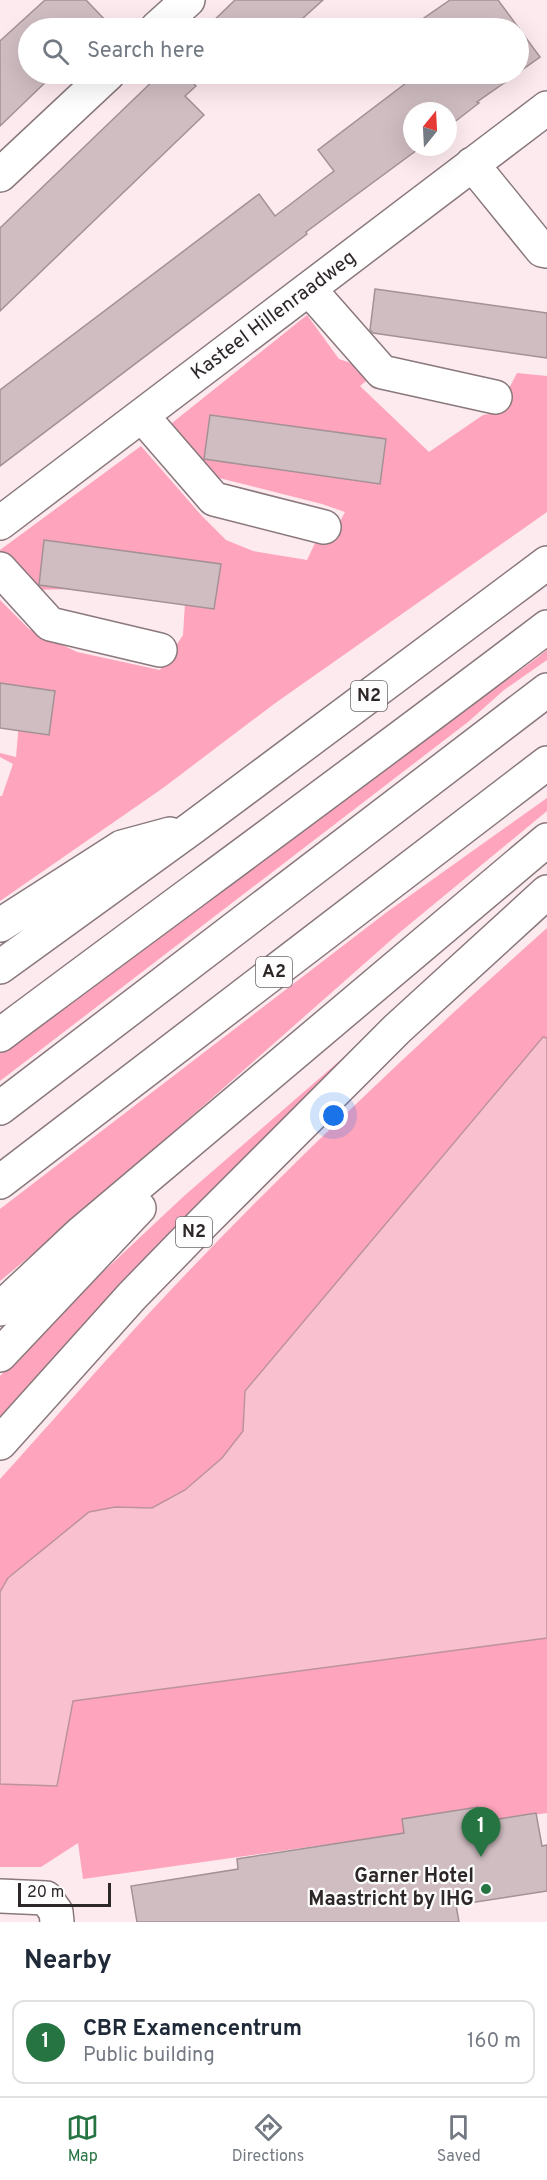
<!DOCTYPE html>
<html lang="en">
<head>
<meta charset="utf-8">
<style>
	:root { --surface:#fff; --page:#f6f6f7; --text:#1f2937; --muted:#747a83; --line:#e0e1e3; --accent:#277443 }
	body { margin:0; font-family:Overpass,sans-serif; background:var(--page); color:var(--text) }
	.compass { position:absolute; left:403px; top:102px; width:54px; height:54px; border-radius:50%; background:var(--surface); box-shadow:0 6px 24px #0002; rotate:18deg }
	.scale { position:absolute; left:18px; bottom:15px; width:93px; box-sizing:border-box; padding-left:6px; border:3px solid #2e2728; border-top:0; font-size:16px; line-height:21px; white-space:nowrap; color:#2e2728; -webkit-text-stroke:4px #fdfdfd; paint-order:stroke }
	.you { position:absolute; left:334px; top:1116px; width:21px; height:21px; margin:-15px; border:4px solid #fff; border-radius:50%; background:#1a73e8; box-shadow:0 0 0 9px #1a73e833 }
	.badge { display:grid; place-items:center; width:39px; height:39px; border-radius:50%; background:var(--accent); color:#fff; font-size:20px; font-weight:700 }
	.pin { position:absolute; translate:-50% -50px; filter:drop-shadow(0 2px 3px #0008) }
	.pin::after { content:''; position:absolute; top:32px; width:21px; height:18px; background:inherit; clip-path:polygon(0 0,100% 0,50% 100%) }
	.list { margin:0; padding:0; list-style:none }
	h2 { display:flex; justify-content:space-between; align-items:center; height:78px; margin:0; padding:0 24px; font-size:26px }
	h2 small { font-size:20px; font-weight:400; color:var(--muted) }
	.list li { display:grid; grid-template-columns:39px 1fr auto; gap:18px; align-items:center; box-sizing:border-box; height:84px; margin:0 12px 12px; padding:0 12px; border:2px solid var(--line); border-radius:12px }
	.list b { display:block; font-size:22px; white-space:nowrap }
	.list p { margin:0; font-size:20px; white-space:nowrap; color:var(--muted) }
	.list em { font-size:20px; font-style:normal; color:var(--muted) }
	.icon { flex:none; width:33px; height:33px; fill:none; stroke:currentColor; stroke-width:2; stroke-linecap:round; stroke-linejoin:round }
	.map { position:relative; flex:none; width:547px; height:1922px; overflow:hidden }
	.search { position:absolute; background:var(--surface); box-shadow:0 6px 24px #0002; left:18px; right:18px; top:18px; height:66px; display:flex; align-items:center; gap:15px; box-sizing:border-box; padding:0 21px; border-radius:33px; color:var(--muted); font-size:22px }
	.sheet { height:174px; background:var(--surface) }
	nav { display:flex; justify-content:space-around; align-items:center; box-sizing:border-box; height:84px; border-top:2px solid var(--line); background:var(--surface); font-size:16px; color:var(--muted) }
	nav a { display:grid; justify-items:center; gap:3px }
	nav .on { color:var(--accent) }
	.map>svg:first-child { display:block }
	.green { fill:#fea4bc }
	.water { fill:#f9c1cf; stroke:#bc939d; stroke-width:1.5 }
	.building { fill:#d0bdc2; stroke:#a39195; stroke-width:1.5 }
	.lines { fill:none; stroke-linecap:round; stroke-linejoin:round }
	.minor-casing { stroke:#89787c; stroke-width:36 }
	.highway-casing { stroke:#89787c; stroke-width:36 }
	.minor { stroke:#fff; stroke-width:33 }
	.highway { stroke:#fff; stroke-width:33 }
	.poi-dot { fill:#277443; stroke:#fdfdfd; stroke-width:2 }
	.labels { text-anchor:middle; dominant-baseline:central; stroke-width:4.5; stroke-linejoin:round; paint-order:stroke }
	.shield { fill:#fdfdfd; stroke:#6c6768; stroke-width:1.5 }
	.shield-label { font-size:18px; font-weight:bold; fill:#2e2728 }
	.street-label { font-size:20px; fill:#2e2728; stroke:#fdfdfd }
	.poi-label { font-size:20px; font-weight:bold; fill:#2e2728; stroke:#fdfdfd; text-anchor:end }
</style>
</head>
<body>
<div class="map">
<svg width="547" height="1922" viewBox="0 0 547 1922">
	<rect width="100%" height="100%" fill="#fdeaee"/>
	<!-- green -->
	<path class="green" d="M307,315L339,359L377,372L360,386L429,452L483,415L496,413L517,373L547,376V512L274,704L163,788L0,901V796H2L13,764L0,757V753L16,757L20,710H0V600L29,629L77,652L160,670L183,635L186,587L26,590L0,561V550L141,446L201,515L226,540L253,551L307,560L315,543L328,544L345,512L322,504L191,471L162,431Z
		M547,650V660L504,690L468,722L0,1081V1053C131,954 262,853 394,755C444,718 499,689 547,650Z
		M547,798V811L399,933L75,1219L0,1281V1209L387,912Z
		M547,928V1038L543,1037L245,1391L243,1431L222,1458L185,1490L152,1508L115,1507L8,1578L0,1592V1479C51,1423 100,1366 152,1310C277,1176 410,1050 547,928Z
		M406,1003L0,1419V1376L69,1304L184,1196Z
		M547,1638V1813L83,1879L78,1843L41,1867H0V1784L57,1786L73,1701Z"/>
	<!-- water -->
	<path class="water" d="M543,1037L547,1038V1638L73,1701L57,1786L0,1784V1592L8,1578L89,1512L115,1507L152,1508L185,1490L222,1458L243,1431L245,1391Z"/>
	<!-- building -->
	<path class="building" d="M45,0H86L107,22L100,28H28V74H54L0,126V41Z
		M235,0H323L292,28H206Z
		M450,0H498L540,57L519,72V28H431L424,18Z
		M160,74H184L196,86L185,96L204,115L0,311V228Z
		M418,74H517L477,102L479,103L448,127V111H412V147H421L306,232L307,234L0,466V390L259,194L275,216L322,180L334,171L318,150Z
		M375,289L547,313V358L373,333L370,330Z
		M210,415L386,439L380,484L204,459Z
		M44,540L221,564L214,609L39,585Z
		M0,683L55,691L49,735L0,728Z
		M478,1807L480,1822L536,1813L542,1846L547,1845V1891L456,1905L459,1922H137L131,1886L238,1869L237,1859L404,1833L402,1819Z"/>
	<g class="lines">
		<!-- minor casing -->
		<g class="minor-casing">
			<path id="minor" d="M157,28L188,0
				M472,164L542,250L547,251
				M0,175L108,74
				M309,289L382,372L495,397
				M143,417L214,499L324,527
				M0,523L547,108
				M0,569L50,624L160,650
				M0,1896L46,1898L56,1912L57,1922"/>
		</g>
		<!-- highway casing -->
		<g class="highway-casing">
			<path id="highway" d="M0,925L122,847L170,834
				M0,967L192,828L547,563
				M0,1035C182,899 366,765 547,627
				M0,1108L547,690
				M0,1182L547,763
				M0,1309L81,1233L547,840
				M0,1355L139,1208
				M0,1443L132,1296L204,1222L397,1029L547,892"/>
		</g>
		<!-- minor -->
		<use href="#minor" class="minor"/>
		<!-- highway -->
		<use href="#highway" class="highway"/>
	</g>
	<!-- markers -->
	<circle class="poi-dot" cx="486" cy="1889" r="6"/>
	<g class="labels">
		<!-- shield labels -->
		<g class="shield">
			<rect x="351" y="681" width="36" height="30" rx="4.5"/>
			<rect x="256" y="957" width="36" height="30" rx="4.5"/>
			<rect x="176" y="1217" width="36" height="30" rx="4.5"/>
		</g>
		<g class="shield-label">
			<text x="369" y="696">N2</text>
			<text x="274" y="972">A2</text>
			<text x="194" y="1232">N2</text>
		</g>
		<!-- street labels -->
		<g class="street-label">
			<text transform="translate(274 316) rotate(-37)">Kasteel Hillenraadweg</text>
		</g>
		<!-- poi labels -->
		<g class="poi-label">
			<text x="474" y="1877">Garner Hotel<tspan x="474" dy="23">Maastricht by IHG</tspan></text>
		</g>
	</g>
</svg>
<svg class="compass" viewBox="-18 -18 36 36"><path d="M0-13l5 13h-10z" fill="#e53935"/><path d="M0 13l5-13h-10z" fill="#747a83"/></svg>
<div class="scale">20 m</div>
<div class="you"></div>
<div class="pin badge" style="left:481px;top:1857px">1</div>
<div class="search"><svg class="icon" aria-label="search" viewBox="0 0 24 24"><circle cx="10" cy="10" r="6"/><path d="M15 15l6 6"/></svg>Search here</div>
</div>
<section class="sheet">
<h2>Nearby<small></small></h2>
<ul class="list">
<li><span class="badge">1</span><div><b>CBR Examencentrum</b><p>Public building</p></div><em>160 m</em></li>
</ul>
</section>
<nav>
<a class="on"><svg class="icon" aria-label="map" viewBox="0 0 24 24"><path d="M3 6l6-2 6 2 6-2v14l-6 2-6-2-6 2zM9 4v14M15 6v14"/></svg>Map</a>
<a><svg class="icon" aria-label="directions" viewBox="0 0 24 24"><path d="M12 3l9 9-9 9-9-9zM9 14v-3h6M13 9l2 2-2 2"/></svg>Directions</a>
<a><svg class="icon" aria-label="saved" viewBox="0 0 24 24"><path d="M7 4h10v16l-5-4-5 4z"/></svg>Saved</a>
</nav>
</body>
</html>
